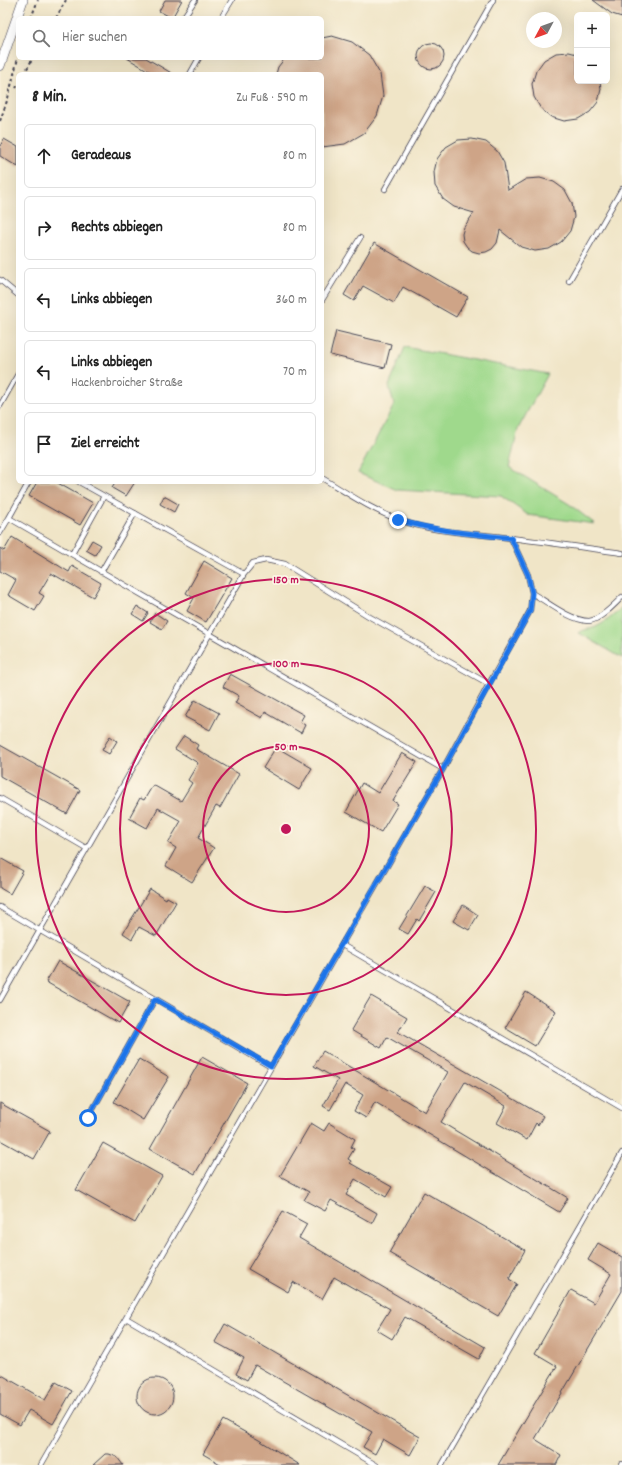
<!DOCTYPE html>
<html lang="de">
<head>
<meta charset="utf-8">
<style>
	:root { --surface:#fff; --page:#f6f6f6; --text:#222; --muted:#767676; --line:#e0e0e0 }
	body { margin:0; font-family:Dekko,sans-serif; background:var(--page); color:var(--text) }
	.controls { position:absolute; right:12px; top:12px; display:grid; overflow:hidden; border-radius:6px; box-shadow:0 4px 16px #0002 }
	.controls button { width:36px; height:36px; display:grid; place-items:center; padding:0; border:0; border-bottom:1px solid var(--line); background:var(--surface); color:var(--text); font:20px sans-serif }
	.compass { position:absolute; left:526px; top:12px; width:36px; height:36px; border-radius:50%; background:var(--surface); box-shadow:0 4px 16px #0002; rotate:229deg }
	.stop { position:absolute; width:12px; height:12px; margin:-9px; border:3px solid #1a73e8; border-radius:50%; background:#fff }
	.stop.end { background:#1a73e8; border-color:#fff; box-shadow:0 1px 4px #0008 }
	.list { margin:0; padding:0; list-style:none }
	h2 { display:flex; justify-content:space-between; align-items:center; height:52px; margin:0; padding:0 16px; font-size:17px }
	h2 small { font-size:13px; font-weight:400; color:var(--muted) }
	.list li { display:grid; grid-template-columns:26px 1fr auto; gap:12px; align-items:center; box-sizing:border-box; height:64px; margin:0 8px 8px; padding:0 8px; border:1px solid var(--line); border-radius:6px }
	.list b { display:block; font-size:15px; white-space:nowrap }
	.list p { margin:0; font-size:13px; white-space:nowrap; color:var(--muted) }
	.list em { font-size:13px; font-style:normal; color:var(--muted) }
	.icon { flex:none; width:22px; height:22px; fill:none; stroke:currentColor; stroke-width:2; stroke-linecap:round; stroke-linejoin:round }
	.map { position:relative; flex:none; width:622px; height:1465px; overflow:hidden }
	.search { position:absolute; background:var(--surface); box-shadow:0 4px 16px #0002; left:16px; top:16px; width:308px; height:44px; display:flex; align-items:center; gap:10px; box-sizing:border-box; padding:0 14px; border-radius:6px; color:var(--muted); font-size:15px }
	.panel { position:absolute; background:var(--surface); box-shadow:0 4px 16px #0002; left:16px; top:72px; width:308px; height:412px; border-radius:6px }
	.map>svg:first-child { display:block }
	.green { fill:#9fd98c; stroke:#607e64 }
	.building { fill:#cea487 }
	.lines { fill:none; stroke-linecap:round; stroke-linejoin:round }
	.lane-casing { stroke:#413f50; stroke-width:6 }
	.street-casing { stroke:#413f50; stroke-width:10 }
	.path { stroke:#413f50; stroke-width:2; stroke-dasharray:3 3; stroke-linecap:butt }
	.lane { stroke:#fff; stroke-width:4.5 }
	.street { stroke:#fff; stroke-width:9 }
	.route { stroke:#1a73e8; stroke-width:5 }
	.ring { fill:none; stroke:#c2185b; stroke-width:2 }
	.centre { fill:#c2185b; stroke:#fcf5e5; stroke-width:2 }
	.ring-label { font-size:12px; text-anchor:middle; font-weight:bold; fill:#c2185b; stroke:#fcf5e5; stroke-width:3.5; stroke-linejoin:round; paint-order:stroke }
</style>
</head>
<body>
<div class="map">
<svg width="622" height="1465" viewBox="0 0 622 1465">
	<rect width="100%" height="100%" fill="#fcf5e5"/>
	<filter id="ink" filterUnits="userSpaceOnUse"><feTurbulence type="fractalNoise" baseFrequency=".025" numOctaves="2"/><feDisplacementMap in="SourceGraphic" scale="8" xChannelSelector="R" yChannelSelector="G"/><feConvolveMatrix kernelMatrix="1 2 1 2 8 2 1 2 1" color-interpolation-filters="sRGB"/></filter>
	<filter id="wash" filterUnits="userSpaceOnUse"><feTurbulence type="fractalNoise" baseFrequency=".012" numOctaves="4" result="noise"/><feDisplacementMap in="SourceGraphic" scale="16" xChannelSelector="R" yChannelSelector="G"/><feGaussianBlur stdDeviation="0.9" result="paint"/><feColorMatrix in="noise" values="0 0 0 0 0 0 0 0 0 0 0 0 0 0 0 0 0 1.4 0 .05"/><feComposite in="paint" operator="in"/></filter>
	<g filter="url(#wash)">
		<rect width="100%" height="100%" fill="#f0e5c7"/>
		<!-- green -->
		<path class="green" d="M405,347L548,374L518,429L509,467L569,504L595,524L528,515L501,496L397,490L358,473L394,405L389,386Z
			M622,608V658L579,633C586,628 589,630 596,627C606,622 614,615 622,608Z"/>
		<g id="blocks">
			<!-- building -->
			<path class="building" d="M165,0H182L172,18L159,11Z
				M593,0H622V17L612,14Z
				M332,36L352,42L369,55L380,74L383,96L377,116L364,133L345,144L322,147V74H276L278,67L285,58H322V38Z
				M418 56a13 13 0 1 1 26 0a13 13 0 1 1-26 0Z
				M569,52L577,54V81H600L601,89L598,102L590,112L578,119L564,121L551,117L541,109L534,97L532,84L536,71L544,60L556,53Z
				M127,58H146L173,74H154Z
				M4,139L18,147V167L0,156V146Z
				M472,139L486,142L497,151L504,163L508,190L526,179L540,178L554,182L565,190L572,203L574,217L570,231L561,242L549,249L535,251L521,247L500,230L497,243L492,249L486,252L479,253L472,251L467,247L463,241L462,234L464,227L474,213L454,207L443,199L435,186L434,172L437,159L446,147L458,140Z
				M374,243L468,297L456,317L403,287L394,303L363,286L354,301L344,295Z
				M336,331L391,344L385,368L330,355Z
				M37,482H56L93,503L80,525L29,496Z
				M116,482H135L126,496L112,488Z
				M164,496L178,504L174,512L160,504Z
				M12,537L69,572L72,566L101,583L93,597L51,573L39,593L44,596L35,611L8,595L16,580L0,571V548L4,551Z
				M92,540L101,545L95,555L86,550Z
				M204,561L232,578L206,622L187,611L194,598L186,593Z
				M137,606L148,613L143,621L132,614Z
				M155,613L167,621L162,629L150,622Z
				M230,674L304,715L300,722L305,725L301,733L265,712L262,718L235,703L239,696L223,687Z
				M195,700L219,713L210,730L185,717Z
				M110,736L117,741L109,754L102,750Z
				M184,736L198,745L196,749L239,774L220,808L216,806L198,838L214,848L192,882L166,866L176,848L168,843L181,821L158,808L147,828L129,818L140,798L144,800L153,785L181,801L192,783L188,780L198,763L175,749Z
				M0,745L80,790L67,814L0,776Z
				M276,747L312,768L299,790L263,768Z
				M402,753L417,762L393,801L398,804L381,832L346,812L362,783L378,793Z
				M0,858L23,871L10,894L0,888Z
				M425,886L436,892L419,921L417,919L408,934L399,929Z
				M150,889L166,899L167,897L176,902L156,936L139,927L132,939L123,933Z
				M463,905L478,915L469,930L453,921Z
				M58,961L130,1002L118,1023L46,982Z
				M526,992L556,1011L535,1046L505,1028Z
				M371,996L407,1017L398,1032L543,1116L538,1125L536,1123L527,1140L497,1123L506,1106L465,1082L441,1122L568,1198L559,1212L375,1102L366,1118L354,1111L363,1095L345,1084L330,1110L323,1106L338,1080L314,1066L323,1051L425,1112L448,1072L387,1037L381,1048L351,1030Z
				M202,1057L247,1083L195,1174L150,1149Z
				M139,1059L169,1077L143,1120L114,1102Z
				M0,1103L50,1131L34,1159L0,1140Z
				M311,1123L324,1131L329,1123L355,1139L351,1147L354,1149L348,1159L351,1161L350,1163L392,1187L386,1197L355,1179L346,1195L377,1213L372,1223L331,1200L325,1211L304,1200L309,1192L280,1176Z
				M103,1143L162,1176L135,1223L76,1190Z
				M424,1192L525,1250L509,1279L517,1284L498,1316L389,1253Z
				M283,1211L307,1224L299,1238L485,1347L479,1359L405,1317L392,1339L377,1330L390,1309L334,1277L322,1299L293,1282L288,1292L248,1269Z
				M598,1243L622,1257V1291L535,1439L561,1455L556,1465H498L557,1366L535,1353L571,1290L594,1303L611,1274L588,1260Z
				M225,1324L420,1437L410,1455L383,1439L375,1454L363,1447L372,1432L255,1365L247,1380L236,1374L244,1358L215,1342Z
				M0,1374L45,1400L56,1382L72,1391L53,1424L29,1410L20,1425L0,1414Z
				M137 1396a18 18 0 1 1 36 0a18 18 0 1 1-36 0Z
				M223,1420L259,1440L300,1465H222L203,1454Z
				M105,1454H109L117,1457L123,1465H93Z"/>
		</g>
	</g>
	<g filter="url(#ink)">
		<use href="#blocks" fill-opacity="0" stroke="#413f50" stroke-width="1"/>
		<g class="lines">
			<!-- lane casing -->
			<g class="lane-casing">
				<path id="lane" d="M183,18L195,0
					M221,18L232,0
					M190,74L199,58
					M385,189L493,0
					M0,280L18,295
					M569,281L622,189
					M322,300L360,238
					M0,406L18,374
					M322,478C347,493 372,510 399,520C435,533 473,533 510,538C548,542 585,548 622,553
					M79,482L244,574
					M9,518L29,482
					M0,533L9,518L443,769
					M72,554L104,496
					M101,572L135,513
					M532,593C547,602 571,621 589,621C600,620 614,605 622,597
					M489,684L530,611L532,593L528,575L511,538
					M0,798L86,848
					M0,907L271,1067L41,1465
					M342,945L622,1108
					M0,1000L244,574L253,563L266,560L285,564L370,617L489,684L443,769L271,1067
					M88,1118L155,999
					M126,1318L376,1465
					M442,1465L622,1153
					M622,1465V1464"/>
			</g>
			<!-- street casing -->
			<g class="street-casing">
				<path id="street" d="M0,66L23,0"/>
			</g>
			<!-- path -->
			<path class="path" d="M31,18L38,0
				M56,18L66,0
				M24,74L33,58
				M16,88L18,85
				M0,121L8,98L18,58"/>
			<!-- lane -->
			<use href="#lane" class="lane"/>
			<!-- street -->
			<use href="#street" class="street"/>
		</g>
	</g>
	<g class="lines" filter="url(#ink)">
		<!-- route -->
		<path class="route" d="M88,1118L155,999L271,1066L443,769L530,611L532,593L528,575L511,538C472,534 436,531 398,520"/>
	</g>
	<!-- distance rings -->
	<g class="ring">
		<circle cx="286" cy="829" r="83"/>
		<circle cx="286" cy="829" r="166"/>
		<circle cx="286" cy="829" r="250"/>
	</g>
	<circle cx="286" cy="829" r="6" class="centre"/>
	<g class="ring-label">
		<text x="286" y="583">150 m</text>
		<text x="286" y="667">100 m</text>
		<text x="286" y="750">50 m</text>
	</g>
</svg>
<div class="controls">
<button>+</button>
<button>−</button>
</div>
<svg class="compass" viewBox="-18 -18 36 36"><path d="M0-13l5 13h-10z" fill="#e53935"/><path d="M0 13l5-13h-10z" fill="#767676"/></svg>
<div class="stop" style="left:88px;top:1118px"></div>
<div class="stop end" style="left:398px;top:520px"></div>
<div class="search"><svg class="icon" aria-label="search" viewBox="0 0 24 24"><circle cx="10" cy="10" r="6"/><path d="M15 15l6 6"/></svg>Hier suchen</div>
<section class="panel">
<h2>8 Min.<small>Zu Fuß · 590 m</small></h2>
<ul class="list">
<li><svg class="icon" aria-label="ahead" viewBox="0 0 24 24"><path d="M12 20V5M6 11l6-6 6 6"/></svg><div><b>Geradeaus</b></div><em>80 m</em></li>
<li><svg class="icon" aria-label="right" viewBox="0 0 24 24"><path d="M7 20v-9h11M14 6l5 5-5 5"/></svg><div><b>Rechts abbiegen</b></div><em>80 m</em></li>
<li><svg class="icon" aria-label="left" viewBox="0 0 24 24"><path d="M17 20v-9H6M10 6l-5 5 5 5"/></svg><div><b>Links abbiegen</b></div><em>360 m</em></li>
<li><svg class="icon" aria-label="left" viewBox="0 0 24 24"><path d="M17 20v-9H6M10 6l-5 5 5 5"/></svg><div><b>Links abbiegen</b><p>Hackenbroicher Straße</p></div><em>70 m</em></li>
<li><svg class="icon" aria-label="arrive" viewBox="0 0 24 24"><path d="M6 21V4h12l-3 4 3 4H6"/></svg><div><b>Ziel erreicht</b></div></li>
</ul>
</section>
</div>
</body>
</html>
